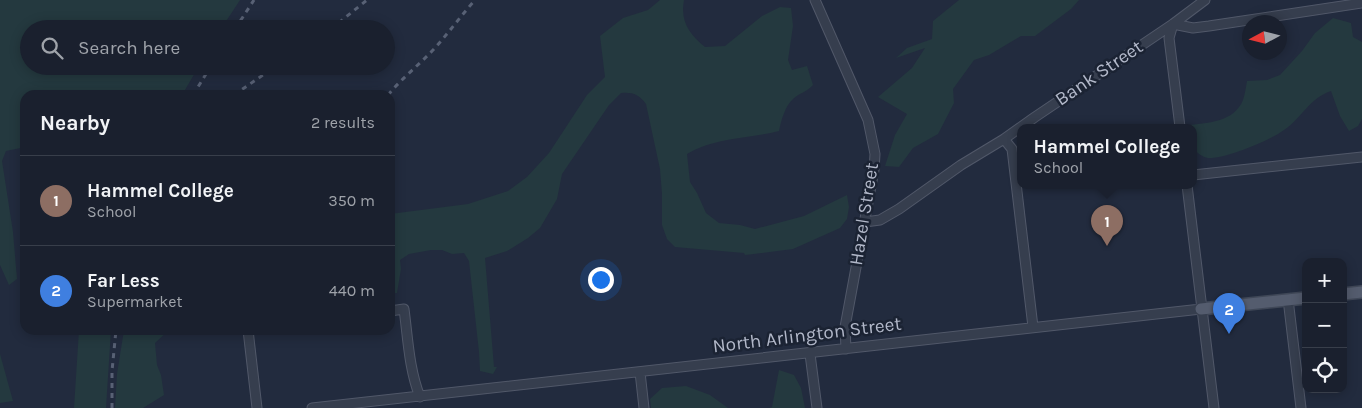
<!DOCTYPE html>
<html lang="en">
<head>
<meta charset="utf-8">
<style>
	:root { --surface:#1a202e; --page:#272d3a; --text:#f1f3f6; --muted:#9fa3aa; --line:#383e4a; --accent:#83a6fd }
	body { margin:0; font-family:Karla,sans-serif; background:var(--page); color:var(--text) }
	.controls { position:absolute; right:15px; bottom:15px; display:grid; overflow:hidden; border-radius:10px; box-shadow:0 2px 12px #0003 }
	.controls button { width:45px; height:45px; display:grid; place-items:center; padding:0; border:0; border-bottom:1px solid var(--line); background:var(--surface); color:var(--text); font:25px sans-serif }
	.compass { position:absolute; left:1242px; top:15px; width:45px; height:45px; border-radius:50%; background:var(--surface); box-shadow:0 2px 12px #0003; rotate:263deg }
	.you { position:absolute; left:600px; top:279px; width:18px; height:18px; margin:-12px; border:4px solid #fff; border-radius:50%; background:#1a73e8; box-shadow:0 0 0 8px #1a73e833 }
	.badge { display:grid; place-items:center; width:32px; height:32px; border-radius:50%; background:var(--accent); color:#fff; font-size:16px; font-weight:700 }
	.pin { position:absolute; translate:-50% -41px; filter:drop-shadow(0 1px 2px #0008) }
	.pin::after { content:''; position:absolute; top:26px; width:18px; height:15px; background:inherit; clip-path:polygon(0 0,100% 0,50% 100%) }
	.popup { position:absolute; left:1017px; top:124px; width:180px; height:65px; box-sizing:border-box; display:grid; place-content:center; border-radius:10px; background:var(--surface); filter:drop-shadow(0 1px 4px #0005); font-size:16px; white-space:nowrap; color:var(--muted) }
	.popup b { font-size:19px; color:var(--text) }
	.popup::after { content:''; position:absolute; left:50%; top:100%; margin-left:-10px; border:10px solid transparent; border-top-color:var(--surface) }
	.list { margin:0; padding:0; list-style:none }
	h2 { display:flex; justify-content:space-between; align-items:center; height:65px; margin:0; padding:0 20px; font-size:21px }
	h2 small { font-size:16px; font-weight:400; color:var(--muted) }
	.list li { display:grid; grid-template-columns:32px 1fr auto; gap:15px; align-items:center; box-sizing:border-box; height:90px; padding:0 20px; border-top:1px solid var(--line) }
	.list b { display:block; font-size:19px; white-space:nowrap }
	.list p { margin:0; font-size:16px; white-space:nowrap; color:var(--muted) }
	.list em { font-size:16px; font-style:normal; color:var(--muted) }
	.icon { flex:none; width:28px; height:28px; fill:none; stroke:currentColor; stroke-width:2; stroke-linecap:round; stroke-linejoin:round }
	.map { position:relative; flex:none; width:1362px; height:408px; overflow:hidden }
	.search { position:absolute; background:var(--surface); box-shadow:0 2px 12px #0003; left:20px; top:20px; width:375px; height:55px; display:flex; align-items:center; gap:12px; box-sizing:border-box; padding:0 18px; border-radius:28px; color:var(--muted); font-size:19px }
	.panel { position:absolute; background:var(--surface); box-shadow:0 2px 12px #0003; left:20px; top:90px; width:375px; height:245px; border-radius:15px }
	.map>svg:first-child { display:block }
	.green { fill:#24393f }
	.lines { fill:none; stroke-linecap:round; stroke-linejoin:round }
	.minor-casing { stroke:#515869; stroke-width:11 }
	.major-casing { stroke:#3f4757; stroke-width:14 }
	.minor { stroke:#363e4e; stroke-width:9 }
	.major { stroke:#545c6e; stroke-width:11 }
	.rail { stroke:#586175; stroke-width:3; stroke-dasharray:5 5; stroke-linecap:butt }
	.labels { text-anchor:middle; dominant-baseline:central; stroke-width:5; stroke-linejoin:round; paint-order:stroke }
	.street-label { font-size:19px; fill:#b2b8c9; stroke:#1b2333 }
</style>
</head>
<body>
<div class="map">
<svg width="1362" height="408" viewBox="0 0 1362 408">
	<rect width="100%" height="100%" fill="#222b3e"/>
	<!-- green -->
	<path class="green" d="M0,0H240L221,29H29V66H199L182,95H25V147L6,151L2,161L13,232L17,279L9,285L0,265Z
		M660,0H684C680,21 689,34 705,47L725,46L762,16L780,7L791,8L793,26L788,60L792,70L807,66L813,85C807,92 799,93 793,99C785,106 781,121 779,131C748,139 716,137 687,154L690,182L697,193L706,213L719,223L740,225L755,229L804,216L847,195L849,207L847,219L840,228L793,249L745,255L744,253L675,247L667,239L662,225V194L660,169L646,104C639,94 632,92 621,93L609,105L562,174L557,199L540,228L528,238L507,251L485,258L494,367H497L493,374L480,371L479,352L469,261L464,253L452,254L442,250H431L409,254L400,260L401,269L397,293H390V214L468,204L508,191L527,177L549,153L587,95L605,77L600,36L623,18L648,10Z
		M959,0H1079L1071,9L1035,36H1021L989,55L974,60L953,89L954,103L938,134L913,148L899,167L885,166L895,135L907,114L878,97L912,68L925,48L896,58L907,48L932,39L933,21Z
		M1333,18L1351,23L1353,37L1362,42V119L1358,126L1349,131L1340,116L1331,91C1308,99 1303,117 1284,130C1271,140 1225,159 1208,158C1206,158 1200,155 1198,153C1191,147 1193,135 1193,127H1189V125C1208,123 1234,122 1243,100C1245,94 1246,87 1247,81L1267,80L1280,75L1302,51L1315,33Z
		M79,330H111L106,408H74Z
		M124,330H169L155,343L157,365L161,375L164,395L143,408H115L117,374Z
		M0,354L13,401L0,403Z
		M779,370L794,375L801,388L805,408H769L772,407Z
		M686,386L710,395L728,408H651L650,399L662,388Z"/>
	<g class="lines">
		<!-- minor casing -->
		<g class="minor-casing">
			<path id="minor" d="M815,0L868,120L875,154L874,170L845,327L846,349
				M1180,127L1169,38L1173,24L1193,28L1209,26L1362,3
				M1004,139L1012,149L1033,327
				M1193,175L1362,157
				M1187,185L1214,408
				M865,222L880,220L899,209L961,165L1004,139L1035,117L1173,24L1205,0
				M1288,299L1301,408
				M390,311L404,309C408,339 409,369 420,397
				M248,330L257,408
				M810,354L817,408
				M640,372L644,408
				M312,408L1201,309"/>
		</g>
		<!-- major casing -->
		<g class="major-casing">
			<path id="major" d="M1343,294L1362,292
				M1201,309L1306,298"/>
		</g>
		<!-- minor -->
		<use href="#minor" class="minor"/>
		<!-- major -->
		<use href="#major" class="major"/>
		<!-- rail -->
		<path class="rail" d="M235,29L254,0
			M331,29L367,0
			M193,95L211,66
			M234,95L276,66
			M388,95C402,78 420,64 435,48C449,32 461,16 475,0
			M112,408V371L116,330"/>
	</g>
	<g class="labels">
		<!-- street labels -->
		<g class="street-label">
			<text transform="translate(1099 73) rotate(-34)">Bank Street</text>
			<text transform="translate(864 214) rotate(-81)">Hazel Street</text>
			<text transform="translate(807 335) rotate(-7)">North Arlington Street</text>
		</g>
	</g>
</svg>
<div class="controls">
<button>+</button>
<button>−</button>
<button><svg class="icon" aria-label="locate" viewBox="0 0 24 24"><circle cx="12" cy="12" r="6"/><path d="M12 2v4M12 18v4M2 12h4M18 12h4"/></svg></button>
</div>
<svg class="compass" viewBox="-18 -18 36 36"><path d="M0-13l5 13h-10z" fill="#e53935"/><path d="M0 13l5-13h-10z" fill="#9fa3aa"/></svg>
<div class="you"></div>
<div class="pin badge" style="left:1107px;top:246px;background:#8d6e63">1</div>
<div class="popup"><b>Hammel College</b>School</div>
<div class="pin badge" style="left:1229px;top:334px;background:#3f7fe0">2</div>
<div class="search"><svg class="icon" aria-label="search" viewBox="0 0 24 24"><circle cx="10" cy="10" r="6"/><path d="M15 15l6 6"/></svg>Search here</div>
<section class="panel">
<h2>Nearby<small>2 results</small></h2>
<ul class="list">
<li><span class="badge" style="background:#8d6e63">1</span><div><b>Hammel College</b><p>School</p></div><em>350 m</em></li>
<li><span class="badge" style="background:#3f7fe0">2</span><div><b>Far Less</b><p>Supermarket</p></div><em>440 m</em></li>
</ul>
</section>
</div>
</body>
</html>
